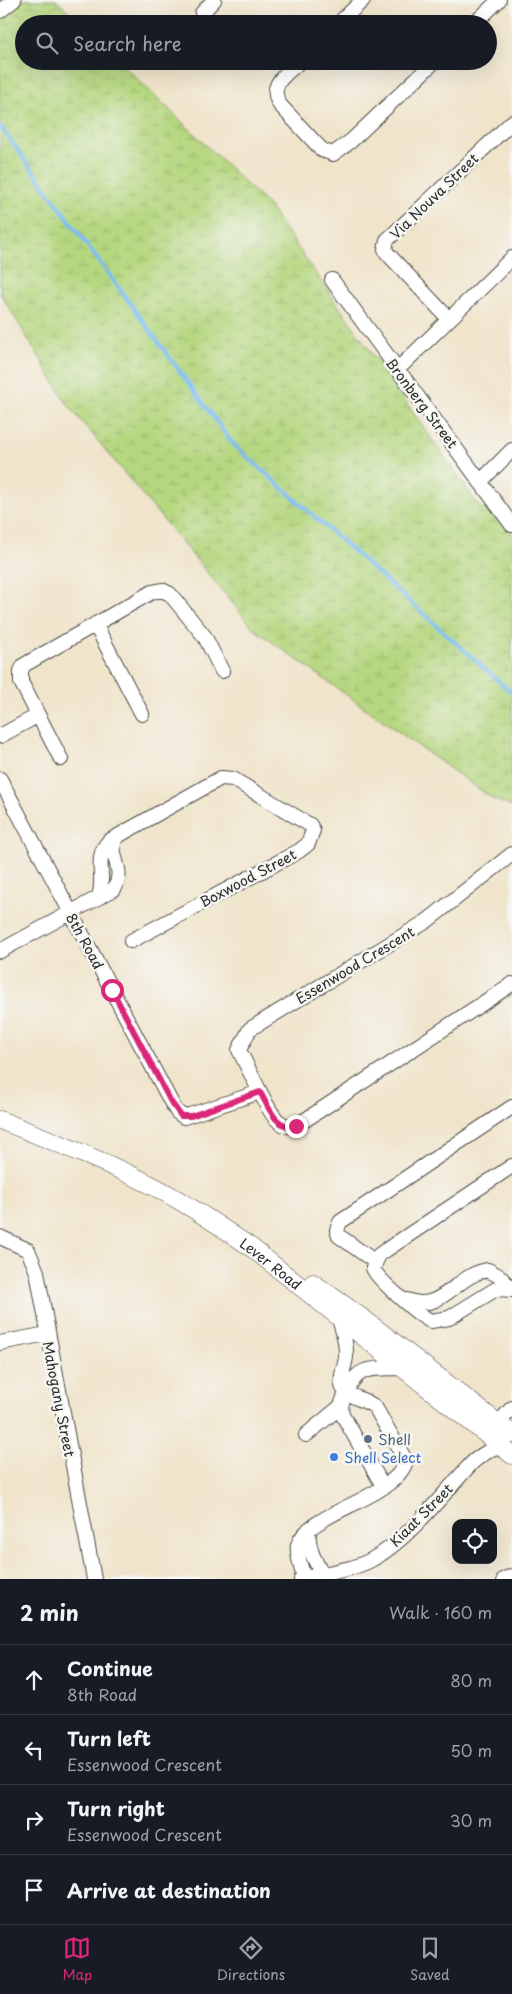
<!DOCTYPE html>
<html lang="en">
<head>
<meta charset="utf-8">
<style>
	:root { --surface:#171b24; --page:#242831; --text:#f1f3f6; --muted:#9ea1a6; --line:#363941; --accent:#db2777 }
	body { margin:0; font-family:"Playpen Sans",sans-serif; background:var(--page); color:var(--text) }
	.controls { position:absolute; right:15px; bottom:15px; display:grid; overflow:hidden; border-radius:10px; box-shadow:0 5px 20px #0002 }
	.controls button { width:45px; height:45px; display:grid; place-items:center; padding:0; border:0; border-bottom:1px solid var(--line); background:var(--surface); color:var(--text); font:25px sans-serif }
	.stop { position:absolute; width:15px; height:15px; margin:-11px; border:4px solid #db2777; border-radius:50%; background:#fff }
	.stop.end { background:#db2777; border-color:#fff; box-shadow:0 1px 5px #0008 }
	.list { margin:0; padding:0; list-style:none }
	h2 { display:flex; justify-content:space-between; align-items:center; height:65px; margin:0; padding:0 20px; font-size:21px }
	h2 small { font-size:16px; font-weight:400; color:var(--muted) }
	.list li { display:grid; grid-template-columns:32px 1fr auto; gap:15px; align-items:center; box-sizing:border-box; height:70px; padding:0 20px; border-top:1px solid var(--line) }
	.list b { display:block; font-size:19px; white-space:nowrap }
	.list p { margin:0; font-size:16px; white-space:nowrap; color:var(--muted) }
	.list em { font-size:16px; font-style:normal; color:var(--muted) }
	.icon { flex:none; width:28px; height:28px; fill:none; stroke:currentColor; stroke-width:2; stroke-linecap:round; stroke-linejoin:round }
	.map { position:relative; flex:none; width:512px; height:1579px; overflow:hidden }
	.search { position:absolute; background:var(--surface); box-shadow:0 5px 20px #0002; left:15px; right:15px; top:15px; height:55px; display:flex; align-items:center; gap:12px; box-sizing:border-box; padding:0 18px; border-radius:28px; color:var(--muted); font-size:19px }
	.sheet { height:345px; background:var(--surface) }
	nav { display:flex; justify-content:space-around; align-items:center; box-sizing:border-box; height:70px; border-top:1px solid var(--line); background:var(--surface); font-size:14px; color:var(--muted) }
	nav a { display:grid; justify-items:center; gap:2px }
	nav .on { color:var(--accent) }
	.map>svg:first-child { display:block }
	.wetland { fill:url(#wetland-marsh); stroke:#708155 }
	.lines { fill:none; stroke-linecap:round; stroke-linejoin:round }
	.stream { stroke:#7cbcf1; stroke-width:4 }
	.minor-casing { stroke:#494743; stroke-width:16 }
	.major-casing { stroke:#494743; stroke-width:19 }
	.minor { stroke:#fff; stroke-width:14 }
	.major { stroke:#fff; stroke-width:18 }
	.route { stroke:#db2777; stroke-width:6 }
	.service-dot { fill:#5c6f8a; stroke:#f6f6f2; stroke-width:2 }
	.shop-dot { fill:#3f7fe0; stroke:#f6f6f2; stroke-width:2 }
	.labels { text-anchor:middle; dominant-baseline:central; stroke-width:5; stroke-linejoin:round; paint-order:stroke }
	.street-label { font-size:14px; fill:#2b2b2b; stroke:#f6f6f2 }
	.service-label { font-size:14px; fill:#4e5e75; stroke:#f6f6f2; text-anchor:start }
	.shop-label { font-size:14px; fill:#366cbe; stroke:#f6f6f2; text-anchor:start }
</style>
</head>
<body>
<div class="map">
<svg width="512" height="1579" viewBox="0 0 512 1579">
	<defs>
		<pattern id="wetland-marsh" width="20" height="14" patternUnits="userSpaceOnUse" patternTransform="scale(1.25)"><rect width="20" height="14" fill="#b5d77f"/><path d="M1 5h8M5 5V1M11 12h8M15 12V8" fill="none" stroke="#9cb96e"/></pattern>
	</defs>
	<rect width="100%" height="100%" fill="#f6f6f2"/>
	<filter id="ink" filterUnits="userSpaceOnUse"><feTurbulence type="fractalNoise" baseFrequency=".02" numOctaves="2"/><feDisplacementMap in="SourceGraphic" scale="10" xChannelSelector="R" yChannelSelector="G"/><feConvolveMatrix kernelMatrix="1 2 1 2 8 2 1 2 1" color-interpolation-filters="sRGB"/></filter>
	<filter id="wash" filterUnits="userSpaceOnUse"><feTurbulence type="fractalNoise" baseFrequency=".0096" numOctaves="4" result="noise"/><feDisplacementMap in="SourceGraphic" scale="20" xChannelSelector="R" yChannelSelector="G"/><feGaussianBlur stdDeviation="1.12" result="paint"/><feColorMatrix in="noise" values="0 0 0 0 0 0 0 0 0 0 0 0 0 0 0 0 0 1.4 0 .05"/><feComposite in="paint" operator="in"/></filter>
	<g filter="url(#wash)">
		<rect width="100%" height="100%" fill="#f0e4cb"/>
		<!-- wetland -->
		<path class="wetland" d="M0,0H56L81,24H24V61H119L268,205L478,505L512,532V807L493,799L254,629L68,405L0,293Z"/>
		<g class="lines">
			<!-- stream -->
			<path class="stream" d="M0,126L233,444L512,693"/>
		</g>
	</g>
	<g filter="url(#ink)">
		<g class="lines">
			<!-- minor casing -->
			<g class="minor-casing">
				<path id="minor" d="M0,11L14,0
					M202,13L214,0
					M338,24L363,0
					M474,24L499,0
					M300,61C286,75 267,84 280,105L322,150L333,154L351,141L435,61
					M332,280L512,525
					M449,319L387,253L385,249L387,240L512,122
					M397,370L512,258
					M480,482L512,450
					M95,624L142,714
					M0,736L37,716
					M61,759L21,682V671L24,665L152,592L162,590L170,594L205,637L222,671
					M0,779L171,1102L177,1112L184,1117L260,1092C268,1106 276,1130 296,1126L512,984
					M99,896C106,877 93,857 109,841L221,778L233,779L310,825L313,830L308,844L299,851L131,941
					M0,951L114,889C127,868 107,857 116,837
					M260,1092L239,1050L250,1029L427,921L512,854
					M512,1166L386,1250L379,1255L373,1268C376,1278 420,1317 431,1321L449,1318L496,1289L512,1290
					M0,1237L28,1250L37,1272L94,1579
					M374,1261L339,1236L337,1230L340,1222L512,1107
					M407,1300C442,1314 456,1274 488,1270L499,1276L512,1289
					M0,1343L47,1334
					M492,1430L512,1408
					M306,1435L340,1407
					M383,1486L342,1414C340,1404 343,1400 347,1391C358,1364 376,1369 401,1368
					M309,1529C307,1547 314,1559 322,1574
					M301,1579C323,1573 350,1571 371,1560C406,1542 443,1494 471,1464C480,1454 494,1450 504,1439
					M304,1579C302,1569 296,1554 298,1545C307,1512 395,1499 406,1461L375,1407C367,1400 350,1397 345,1391C337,1382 345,1367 346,1357C347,1344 343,1331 339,1319
					M504,1579L512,1576"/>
			</g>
			<!-- major casing -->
			<g class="major-casing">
				<g id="major">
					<path id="s1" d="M0,1120C49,1140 98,1158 145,1182C182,1200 218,1225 252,1248L512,1455"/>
					<path d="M313,1283L364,1319L512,1434"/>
				</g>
			</g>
			<!-- minor -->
			<use href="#minor" class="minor"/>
			<!-- major -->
			<use href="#major" class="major"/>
		</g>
	</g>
	<g class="lines" filter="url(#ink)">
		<!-- route -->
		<path class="route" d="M112,990L171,1102L181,1116H191L260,1092C268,1106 276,1130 296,1126"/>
	</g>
	<!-- markers -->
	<circle class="service-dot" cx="368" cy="1439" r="5"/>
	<circle class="shop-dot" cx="334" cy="1457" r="5"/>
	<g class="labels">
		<!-- street labels -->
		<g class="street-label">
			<text transform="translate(434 196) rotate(-44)">Via Nouva Street</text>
			<text transform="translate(422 403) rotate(53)">Bronberg Street</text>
			<text transform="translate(248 878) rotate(-28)">Boxwood Street</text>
			<text transform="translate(85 941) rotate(61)">8th Road</text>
			<text transform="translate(355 965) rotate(-31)">Essenwood Crescent</text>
			<text stroke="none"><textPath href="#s1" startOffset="308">Lever Road</textPath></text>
			<text transform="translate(59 1399) rotate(79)">Mahogany Street</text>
			<text transform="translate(421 1515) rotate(-45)">Kiaat Street</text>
		</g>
		<!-- service labels -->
		<g class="service-label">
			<text x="378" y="1439">Shell</text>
		</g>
		<!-- shop labels -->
		<g class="shop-label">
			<text x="344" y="1457">Shell Select</text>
		</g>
	</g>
</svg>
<div class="controls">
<button><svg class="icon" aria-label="locate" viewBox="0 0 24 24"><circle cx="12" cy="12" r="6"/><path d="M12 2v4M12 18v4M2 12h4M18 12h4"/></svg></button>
</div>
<div class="stop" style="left:112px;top:990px"></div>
<div class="stop end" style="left:296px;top:1126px"></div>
<div class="search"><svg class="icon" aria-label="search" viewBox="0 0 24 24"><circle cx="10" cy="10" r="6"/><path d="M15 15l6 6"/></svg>Search here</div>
</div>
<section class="sheet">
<h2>2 min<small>Walk · 160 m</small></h2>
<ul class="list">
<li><svg class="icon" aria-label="ahead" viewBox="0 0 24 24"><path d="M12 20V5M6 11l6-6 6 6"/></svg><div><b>Continue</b><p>8th Road</p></div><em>80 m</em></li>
<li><svg class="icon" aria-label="left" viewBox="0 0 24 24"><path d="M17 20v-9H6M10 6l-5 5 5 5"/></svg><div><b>Turn left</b><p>Essenwood Crescent</p></div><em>50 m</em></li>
<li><svg class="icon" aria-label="right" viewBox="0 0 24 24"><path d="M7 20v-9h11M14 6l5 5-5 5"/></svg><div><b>Turn right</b><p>Essenwood Crescent</p></div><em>30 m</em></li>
<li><svg class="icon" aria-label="arrive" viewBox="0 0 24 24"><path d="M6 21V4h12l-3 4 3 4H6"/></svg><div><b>Arrive at destination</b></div></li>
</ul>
</section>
<nav>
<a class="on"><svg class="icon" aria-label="map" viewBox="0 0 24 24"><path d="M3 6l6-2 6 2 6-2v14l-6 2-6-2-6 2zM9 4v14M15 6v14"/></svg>Map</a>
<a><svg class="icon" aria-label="directions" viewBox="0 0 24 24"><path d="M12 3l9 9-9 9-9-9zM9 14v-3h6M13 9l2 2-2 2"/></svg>Directions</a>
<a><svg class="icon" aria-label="saved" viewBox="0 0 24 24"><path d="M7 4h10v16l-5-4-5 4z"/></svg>Saved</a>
</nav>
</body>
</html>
